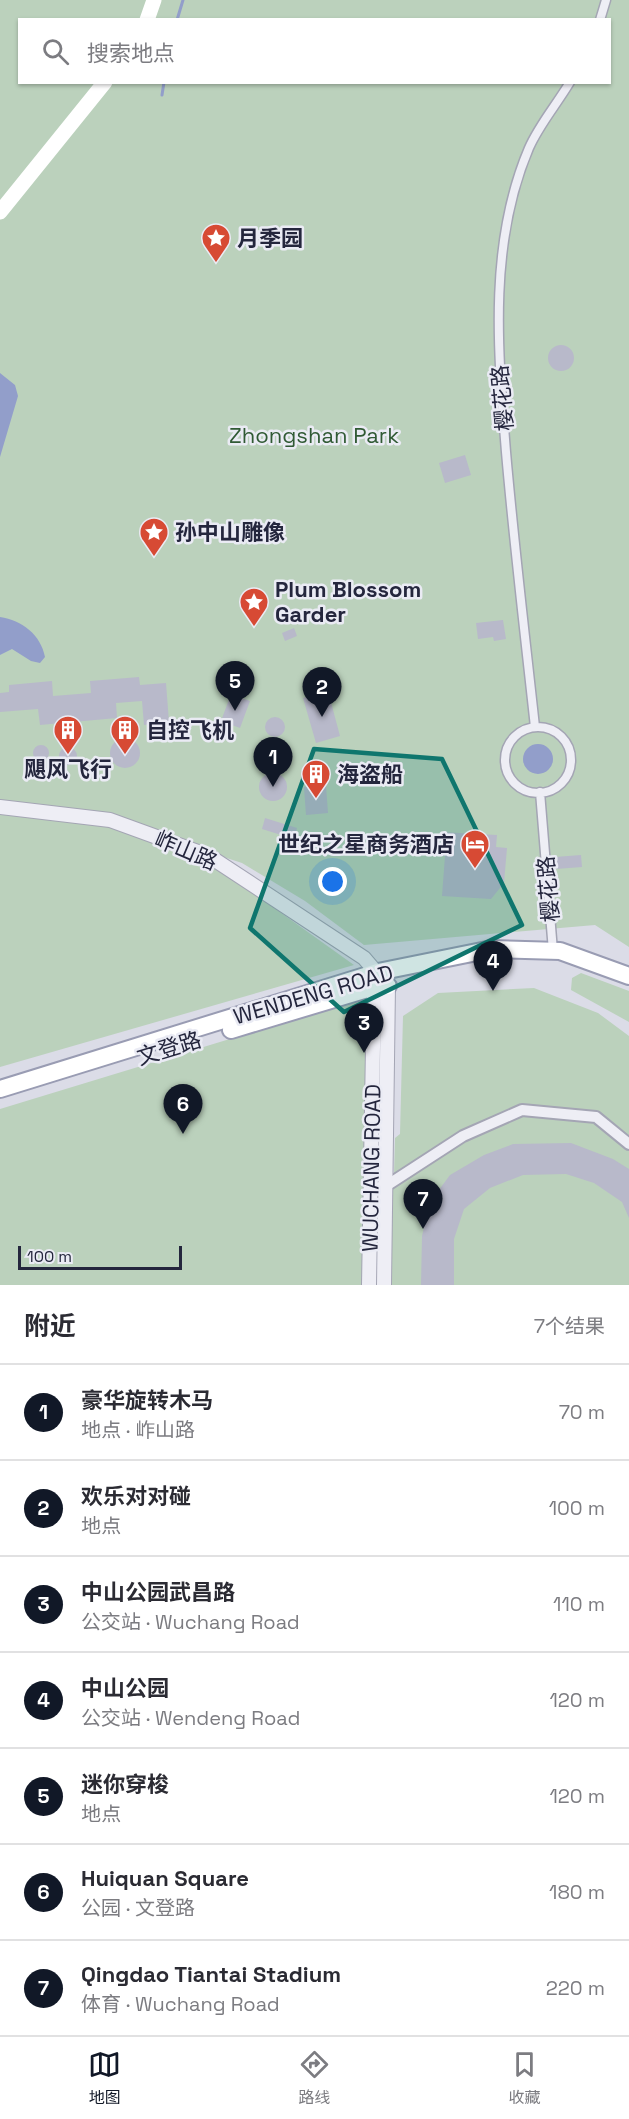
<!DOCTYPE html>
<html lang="zh">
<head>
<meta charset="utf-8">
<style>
	:root { --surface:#fff; --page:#f7f7f7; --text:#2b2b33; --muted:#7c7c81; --line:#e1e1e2; --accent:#111827 }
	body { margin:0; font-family:"Space Grotesk","Noto Sans SC",sans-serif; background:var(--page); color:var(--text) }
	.scale { position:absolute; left:18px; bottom:15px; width:164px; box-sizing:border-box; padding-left:6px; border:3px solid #24263d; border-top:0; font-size:16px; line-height:21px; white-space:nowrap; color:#24263d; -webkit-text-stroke:4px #eaebf4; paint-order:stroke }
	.you { position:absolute; left:333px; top:882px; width:21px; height:21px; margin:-15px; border:4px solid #fff; border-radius:50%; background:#1a73e8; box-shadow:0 0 0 9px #1a73e833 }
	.badge { display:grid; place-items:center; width:39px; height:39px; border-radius:50%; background:var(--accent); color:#fff; font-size:20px; font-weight:700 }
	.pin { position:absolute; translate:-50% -50px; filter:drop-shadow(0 2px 3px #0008) }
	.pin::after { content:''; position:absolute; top:32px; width:21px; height:18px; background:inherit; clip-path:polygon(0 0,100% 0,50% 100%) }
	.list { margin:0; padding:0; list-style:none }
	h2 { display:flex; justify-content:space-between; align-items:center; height:78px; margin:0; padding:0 24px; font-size:26px }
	h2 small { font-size:20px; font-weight:400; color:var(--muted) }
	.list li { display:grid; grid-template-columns:39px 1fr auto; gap:18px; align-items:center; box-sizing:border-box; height:96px; padding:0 24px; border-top:2px solid var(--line) }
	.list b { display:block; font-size:22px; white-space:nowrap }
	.list p { margin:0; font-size:20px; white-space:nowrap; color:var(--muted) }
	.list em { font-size:20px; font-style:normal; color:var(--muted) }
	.icon { flex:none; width:33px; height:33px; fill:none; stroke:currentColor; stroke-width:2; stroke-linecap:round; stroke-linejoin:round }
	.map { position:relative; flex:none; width:629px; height:1285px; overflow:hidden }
	.search { position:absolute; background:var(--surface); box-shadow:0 2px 4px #0004; left:18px; right:18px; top:18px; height:66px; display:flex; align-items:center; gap:15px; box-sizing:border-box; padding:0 21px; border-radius:0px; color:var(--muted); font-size:22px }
	.sheet { height:750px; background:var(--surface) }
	nav { display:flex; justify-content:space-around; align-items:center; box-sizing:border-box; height:84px; border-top:2px solid var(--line); background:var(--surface); font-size:16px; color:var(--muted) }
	nav a { display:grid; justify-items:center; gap:3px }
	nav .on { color:var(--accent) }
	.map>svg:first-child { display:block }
	.green { fill:#bbd1bc; fill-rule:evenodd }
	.water { fill:#929eca }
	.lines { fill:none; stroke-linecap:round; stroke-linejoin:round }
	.stream { stroke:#929eca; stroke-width:3 }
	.building { fill:#b8b9ca }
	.pedestrian-casing { stroke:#a4a5b4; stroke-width:11 }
	.minor-casing { stroke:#a4a5b4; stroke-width:14 }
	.tertiary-casing { stroke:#a4a5b4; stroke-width:16 }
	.primary-casing { stroke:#999cb3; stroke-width:20 }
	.pedestrian { stroke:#eeeef5; stroke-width:8 }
	.minor { stroke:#eeeef5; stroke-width:10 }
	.tertiary { stroke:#eeeef5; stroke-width:14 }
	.secondary { stroke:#fff; stroke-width:15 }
	.primary { stroke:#fff; stroke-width:16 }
	.marked { fill:#0f766e; fill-opacity:0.2; stroke:#0f766e; stroke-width:4.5; stroke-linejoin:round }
	.labels { text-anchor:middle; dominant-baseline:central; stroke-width:5; stroke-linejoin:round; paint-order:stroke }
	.poi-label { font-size:22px; font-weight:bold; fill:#24263d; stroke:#eaebf4; text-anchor:start }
	.street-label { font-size:22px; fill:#24263d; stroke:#eaebf4 }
	.park-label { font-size:22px; fill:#305a34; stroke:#eaebf4 }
</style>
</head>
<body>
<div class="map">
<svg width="629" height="1285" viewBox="0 0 629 1285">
	<rect width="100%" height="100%" fill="#dbdce7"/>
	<!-- green -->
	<path class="green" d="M0,0H629V947L595,925L364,945L305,901L242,863L110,820L0,807ZM20,20H610V82H20Z
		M0,811L109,825L206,859L354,965L0,1067Z
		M581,973L629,991V1022L571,990L572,978Z
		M534,988L598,1013L629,1036V1285H0V1109L368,997L366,1173L394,1174L395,1138L400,1134L403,1016L438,993Z"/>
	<!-- water -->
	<path class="water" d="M0,373L15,385L18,396L0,457Z
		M0,617C22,620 41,635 45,657L40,663L31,661L12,649L0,655Z
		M523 759a15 15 0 1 1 30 0a15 15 0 1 1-30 0Z"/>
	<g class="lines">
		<!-- stream -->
		<path class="stream" d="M177,20L183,0
			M162,95L164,82"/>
	</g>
	<!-- building -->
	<path class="building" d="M548 358a13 13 0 1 1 26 0a13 13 0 1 1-26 0Z
		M465,455L471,475L445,483L439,463Z
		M503,620L506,639L494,641L493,637L478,639L476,623Z
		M294,628L297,636L285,641L282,633Z
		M139,677L140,685L166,683L169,722L144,725L142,701L116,703L117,718L40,725L38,709L0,712V693L9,692V685L52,681L53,696L91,693L90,681Z
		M328,691L340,736L316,743L303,698Z
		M231,694L250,701L240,728L221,721Z
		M265 727a10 10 0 1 1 20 0a10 10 0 1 1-20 0Z
		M110 753a15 15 0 1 1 30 0a15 15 0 1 1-30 0Z
		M33 753a8 8 0 1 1 16 0a8 8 0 1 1-16 0Z
		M59 756a9 9 0 1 1 18 0a9 9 0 1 1-18 0Z
		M259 787a14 14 0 1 1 28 0a14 14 0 1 1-28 0Z
		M326,786L328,813L306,815L304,787Z
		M265,818L297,828L294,839L262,829Z
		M441,832L497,835L496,847L507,848L504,883L491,899L442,896L445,856H440Z
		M581,855L582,867L556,869L555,857Z
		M571,1143L613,1159L629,1169V1218L622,1202L594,1183L566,1174L523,1175L490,1188L464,1209L454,1239V1285H421L422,1236L430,1202L450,1175L484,1155L513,1144Z"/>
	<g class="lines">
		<!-- pedestrian casing -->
		<g class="pedestrian-casing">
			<path id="pedestrian" d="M600,20L606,0
				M535,727C525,635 514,544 506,452C498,351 488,244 529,148C539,125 557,104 570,82
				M505 760a33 33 0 1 1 66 0a33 33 0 1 1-66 0Z
				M540,792L553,951"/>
		</g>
		<!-- minor casing -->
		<g class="minor-casing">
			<path id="minor" d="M380,1187L386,1186L463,1136L522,1110L596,1117L629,1144"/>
		</g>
		<!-- tertiary casing -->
		<g class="tertiary-casing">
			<path id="tertiary" d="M0,807L110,820L209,856L364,958L388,986L384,1285
				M369,1285L374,987L376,979"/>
		</g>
		<!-- primary casing -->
		<g class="primary-casing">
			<path id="primary" d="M231,1030L374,987L388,986
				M0,1089L378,972L492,949L560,951L629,976"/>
		</g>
		<!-- pedestrian -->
		<use href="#pedestrian" class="pedestrian"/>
		<!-- minor -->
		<use href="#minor" class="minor"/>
		<!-- tertiary -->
		<use href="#tertiary" class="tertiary"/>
		<!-- secondary -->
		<path class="secondary" d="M147,20L154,0
			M0,212L105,82"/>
		<!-- primary -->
		<use href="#primary" class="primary"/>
	</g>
	<!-- marked area -->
	<path class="marked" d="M314,749L442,759L522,925L344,1012L250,928Z"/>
	<!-- icons -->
	<defs>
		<g id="sight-pin" transform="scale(1.5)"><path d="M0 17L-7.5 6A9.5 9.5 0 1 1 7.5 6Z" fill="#d74a34" stroke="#eaebf4"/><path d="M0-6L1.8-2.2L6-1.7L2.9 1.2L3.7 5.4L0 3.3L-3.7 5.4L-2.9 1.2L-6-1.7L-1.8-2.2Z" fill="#fff"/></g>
		<g id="building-pin" transform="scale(1.5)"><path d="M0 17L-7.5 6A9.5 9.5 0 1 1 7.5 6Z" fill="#d74a34" stroke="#eaebf4"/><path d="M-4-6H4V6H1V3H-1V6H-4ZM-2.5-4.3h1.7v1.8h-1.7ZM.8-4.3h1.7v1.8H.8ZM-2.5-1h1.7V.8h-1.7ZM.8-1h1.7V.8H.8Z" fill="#fff"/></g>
		<g id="hotel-pin" transform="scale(1.5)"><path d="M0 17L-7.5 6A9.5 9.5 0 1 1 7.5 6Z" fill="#d74a34" stroke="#eaebf4"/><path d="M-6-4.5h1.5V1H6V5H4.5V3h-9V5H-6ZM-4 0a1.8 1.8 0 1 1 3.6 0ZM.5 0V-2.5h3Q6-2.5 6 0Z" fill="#fff"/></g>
	</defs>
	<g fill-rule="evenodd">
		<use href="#sight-pin" x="216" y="238"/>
		<use href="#sight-pin" x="154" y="532"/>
		<use href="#sight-pin" x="254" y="602"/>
		<use href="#building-pin" x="68" y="730"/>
		<use href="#building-pin" x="125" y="730"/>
		<use href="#building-pin" x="316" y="774"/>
		<use href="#hotel-pin" x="475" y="844"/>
	</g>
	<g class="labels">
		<!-- poi labels -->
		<g class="poi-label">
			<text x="237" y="238">月季园</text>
			<text x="175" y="532">孙中山雕像</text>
			<text x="275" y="589">Plum Blossom<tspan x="275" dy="25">Garder</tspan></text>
			<text x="146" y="730">自控飞机</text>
			<text x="68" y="769" text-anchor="middle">飓风飞行</text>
			<text x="337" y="774">海盗船</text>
			<text x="454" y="844" text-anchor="end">世纪之星商务酒店</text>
		</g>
		<!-- street labels -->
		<g class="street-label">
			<text transform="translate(502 398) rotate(-95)">樱花路</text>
			<text transform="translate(186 850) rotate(23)">岞山路</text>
			<text transform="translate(548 889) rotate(-95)">樱花路</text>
			<text transform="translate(313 994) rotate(-16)">WENDENG ROAD</text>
			<text transform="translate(169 1048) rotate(-17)">文登路</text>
			<text transform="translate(371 1168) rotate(-89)">WUCHANG ROAD</text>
		</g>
		<!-- park labels -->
		<g class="park-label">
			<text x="314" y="435">Zhongshan Park</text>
		</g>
	</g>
</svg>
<div class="scale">100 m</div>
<div class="you"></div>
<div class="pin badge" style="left:273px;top:787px">1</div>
<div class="pin badge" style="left:322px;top:717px">2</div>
<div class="pin badge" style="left:364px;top:1053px">3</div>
<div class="pin badge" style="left:493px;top:991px">4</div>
<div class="pin badge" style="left:235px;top:711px">5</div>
<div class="pin badge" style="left:183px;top:1134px">6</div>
<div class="pin badge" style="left:423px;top:1229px">7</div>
<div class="search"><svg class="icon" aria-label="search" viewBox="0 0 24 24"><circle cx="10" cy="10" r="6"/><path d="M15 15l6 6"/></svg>搜索地点</div>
</div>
<section class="sheet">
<h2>附近<small>7个结果</small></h2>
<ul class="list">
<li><span class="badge">1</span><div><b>豪华旋转木马</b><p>地点 · 岞山路</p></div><em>70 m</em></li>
<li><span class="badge">2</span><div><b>欢乐对对碰</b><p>地点</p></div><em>100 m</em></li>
<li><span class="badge">3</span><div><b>中山公园武昌路</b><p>公交站 · Wuchang Road</p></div><em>110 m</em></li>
<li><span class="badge">4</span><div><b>中山公园</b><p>公交站 · Wendeng Road</p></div><em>120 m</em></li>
<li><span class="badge">5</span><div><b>迷你穿梭</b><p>地点</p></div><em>120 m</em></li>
<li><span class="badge">6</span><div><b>Huiquan Square</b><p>公园 · 文登路</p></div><em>180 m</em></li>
<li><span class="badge">7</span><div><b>Qingdao Tiantai Stadium</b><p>体育 · Wuchang Road</p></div><em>220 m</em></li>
</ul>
</section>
<nav>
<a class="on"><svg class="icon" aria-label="map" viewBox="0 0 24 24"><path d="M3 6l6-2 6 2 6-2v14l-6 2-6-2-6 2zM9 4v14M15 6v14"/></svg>地图</a>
<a><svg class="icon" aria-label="directions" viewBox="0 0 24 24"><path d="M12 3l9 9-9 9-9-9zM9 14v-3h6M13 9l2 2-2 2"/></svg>路线</a>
<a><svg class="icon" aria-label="saved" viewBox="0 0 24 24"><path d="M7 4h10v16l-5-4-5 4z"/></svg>收藏</a>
</nav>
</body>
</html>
